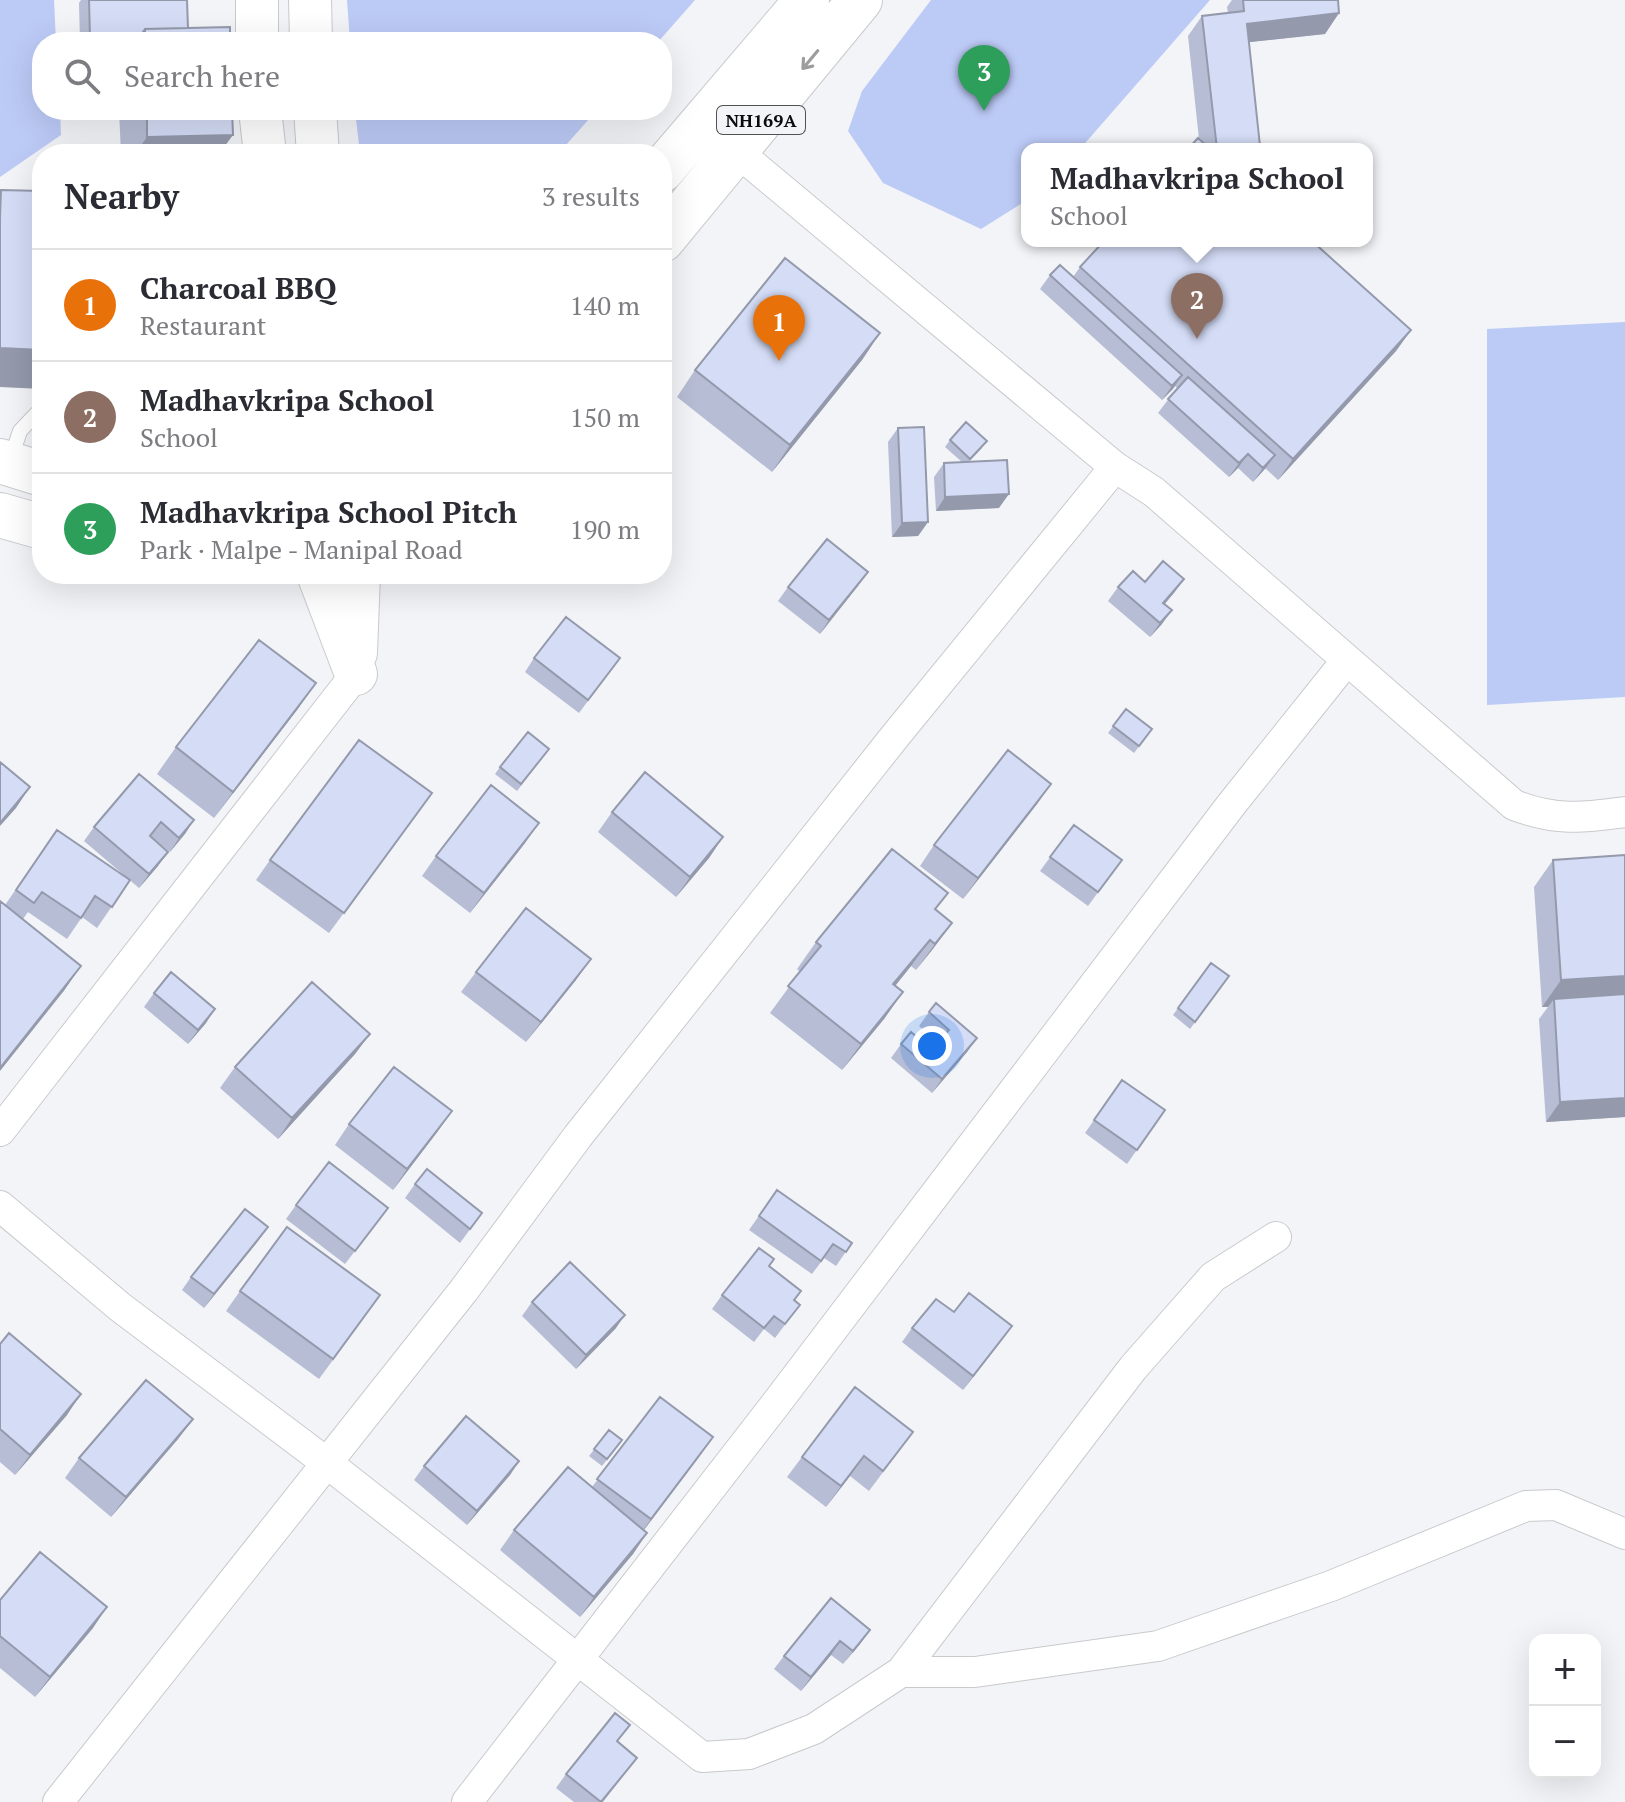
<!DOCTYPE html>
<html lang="en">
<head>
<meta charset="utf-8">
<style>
	:root { --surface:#fff; --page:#f7f7f7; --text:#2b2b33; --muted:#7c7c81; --line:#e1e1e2; --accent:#db2777 }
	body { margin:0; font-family:"PT Serif",serif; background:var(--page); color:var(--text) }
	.controls { position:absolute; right:24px; bottom:24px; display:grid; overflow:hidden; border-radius:16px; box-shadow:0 8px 32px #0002 }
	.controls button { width:72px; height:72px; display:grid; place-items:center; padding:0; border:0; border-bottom:2px solid var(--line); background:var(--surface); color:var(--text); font:40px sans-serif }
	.you { position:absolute; left:932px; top:1046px; width:28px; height:28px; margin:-20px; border:6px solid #fff; border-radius:50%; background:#1a73e8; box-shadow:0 0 0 12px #1a73e833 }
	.badge { display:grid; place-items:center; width:52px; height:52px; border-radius:50%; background:var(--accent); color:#fff; font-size:26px; font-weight:700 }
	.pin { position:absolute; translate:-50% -66px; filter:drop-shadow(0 2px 4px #0008) }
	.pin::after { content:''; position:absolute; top:42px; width:28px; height:24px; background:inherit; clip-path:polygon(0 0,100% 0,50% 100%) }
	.popup { position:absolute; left:1021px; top:143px; width:352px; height:104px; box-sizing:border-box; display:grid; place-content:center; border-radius:16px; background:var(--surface); filter:drop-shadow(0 2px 6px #0005); font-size:26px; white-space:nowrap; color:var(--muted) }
	.popup b { font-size:30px; color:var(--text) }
	.popup::after { content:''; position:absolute; left:50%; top:100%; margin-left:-16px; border:16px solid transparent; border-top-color:var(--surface) }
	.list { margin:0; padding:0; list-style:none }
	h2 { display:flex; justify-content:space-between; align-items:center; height:104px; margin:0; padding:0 32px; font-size:34px }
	h2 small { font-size:26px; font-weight:400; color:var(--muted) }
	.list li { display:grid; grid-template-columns:52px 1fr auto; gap:24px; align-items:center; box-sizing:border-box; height:112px; padding:0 32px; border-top:2px solid var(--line) }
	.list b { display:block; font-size:30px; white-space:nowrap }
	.list p { margin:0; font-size:26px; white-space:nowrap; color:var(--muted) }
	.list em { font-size:26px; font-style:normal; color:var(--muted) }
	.icon { flex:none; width:44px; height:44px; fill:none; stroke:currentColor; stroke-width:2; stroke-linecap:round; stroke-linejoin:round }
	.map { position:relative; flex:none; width:1625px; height:1802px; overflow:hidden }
	.search { position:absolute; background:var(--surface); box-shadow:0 8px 32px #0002; left:32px; top:32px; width:640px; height:88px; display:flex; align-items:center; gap:20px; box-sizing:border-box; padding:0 28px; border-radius:32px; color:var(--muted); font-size:30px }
	.panel { position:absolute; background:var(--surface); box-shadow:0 8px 32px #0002; left:32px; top:144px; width:640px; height:440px; border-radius:32px }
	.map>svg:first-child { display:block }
	.green { fill:#bccaf6 }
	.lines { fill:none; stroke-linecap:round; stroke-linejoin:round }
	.lane-casing { stroke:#c9cacd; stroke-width:16 }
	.street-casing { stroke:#c9cacd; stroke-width:32 }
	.secondary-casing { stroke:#c9cacd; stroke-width:44 }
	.highway-casing { stroke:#c9cacd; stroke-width:46 }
	.lane { stroke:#fff; stroke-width:14 }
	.street { stroke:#fff; stroke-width:30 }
	.secondary { stroke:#fff; stroke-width:42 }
	.highway { stroke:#fff; stroke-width:44 }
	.wall { fill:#b6bdd4 }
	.shaded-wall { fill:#949aac }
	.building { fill:#d4dcf6; stroke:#949aac; stroke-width:2 }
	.oneway { stroke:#9d9d9e }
	.labels { text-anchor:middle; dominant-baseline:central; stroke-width:7; stroke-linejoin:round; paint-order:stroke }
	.shield { fill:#f3f4f8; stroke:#515154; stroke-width:2 }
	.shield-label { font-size:18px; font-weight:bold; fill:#0b0b0d }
</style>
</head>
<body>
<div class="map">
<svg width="1625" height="1802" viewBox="0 0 1625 1802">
	<rect width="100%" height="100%" fill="#f3f4f8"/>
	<!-- green -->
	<path class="green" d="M0,0H54L56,42H42V110H60L61,135L0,177Z
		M347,0H695L658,42H350Z
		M931,0H1210L1080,149H1027V200L981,229L883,183L848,131L862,91Z
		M355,110H597L558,154H360Z
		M1625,322V697L1487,705V329Z"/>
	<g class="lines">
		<!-- lane casing -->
		<g class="lane-casing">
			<path id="lane" d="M10,461L20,431L37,413H42"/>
		</g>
		<!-- street casing -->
		<g class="street-casing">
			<path id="street" d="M1115,467L1154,492L1514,805C1556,821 1581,818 1625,812
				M0,1131L356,674
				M0,1206L120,1307L327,1463L702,1757L749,1754L814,1729L901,1672H975L1158,1646L1331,1586L1526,1506L1556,1505L1625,1534
				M901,1672L1133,1368L1213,1277L1276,1237
				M58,1802L464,1290L578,1136L896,735L1115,467L735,150
				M467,1802L775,1405L1231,805L1347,660"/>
		</g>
		<!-- secondary casing -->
		<g class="secondary-casing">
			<path id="secondary" d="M257,0V42
				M310,0L311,42
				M260,110L265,154
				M315,110L318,154
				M318,574L356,674
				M356,653L359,574"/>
		</g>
		<!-- highway casing -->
		<g class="highway-casing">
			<path id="highway" d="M662,170L807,0
				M662,240L860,0
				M0,461L42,474
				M0,515L42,527"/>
		</g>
		<!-- lane -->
		<use href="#lane" class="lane"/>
		<!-- street -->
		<use href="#street" class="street"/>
		<!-- secondary -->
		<use href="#secondary" class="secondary"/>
		<!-- highway -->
		<use href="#highway" class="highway"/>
	</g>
	<!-- wall -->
	<path class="wall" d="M81,0H187L188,28L230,42H80L79,3Z
		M1232,0H1338L1339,13L1325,34L1249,42L1258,149H1188L1199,139L1188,36L1202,16L1228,13L1227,7Z
		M119,110H232L219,154H121Z
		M1080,267L1411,330L1396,351L1278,480L1265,468L1253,482L1238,468L1229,477L1158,413L1177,388L1175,386L1162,400L1040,289L1050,275L1073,277Z
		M880,333L862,360L772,472L677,397L695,370Z
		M898,428L928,522L918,536L892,537L888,442Z
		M950,440L982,448L969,462L999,508L936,511L934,477L944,463L962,462L945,447Z
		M868,572L820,634L778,601L788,587Z
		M1184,579L1165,604L1162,624L1150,637L1108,601L1118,587Z
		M534,658H620L579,713L525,672Z
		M316,683L297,710L214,818L157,774L176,747Z
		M1126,709L1152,729L1134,753L1108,733Z
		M549,749L517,791L495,774L500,767Z
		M1051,784L1037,804L963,899L920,866L934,845Z
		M612,812L723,837L709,858L676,897L598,832Z
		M417,814L329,933L256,880L270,860Z
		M194,820L170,852L151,837L158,866L139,888L84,841L94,827Z
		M1074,825L1122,860L1088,906L1040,871Z
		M57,830L130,880L97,928L82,917L67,939L28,912L23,919L81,966L63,992L5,905Z
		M525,843L470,913L422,876L436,856Z
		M1625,855V1117L1546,1122L1539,1019L1548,1007H1542L1534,887L1553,860Z
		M936,910L952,923L916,970L911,966L895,986L903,992L884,1019L842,1070L770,1013L800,972L797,969L816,942Z
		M1211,963L1229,976L1190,1029L1173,1015Z
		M476,972L576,980L526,1042L461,992Z
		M154,993L206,1023L188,1044L144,1007Z
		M929,1012L977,1038L967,1052L932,1093L891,1058L901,1044L931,1049L937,1042L919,1026Z
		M370,1034L355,1054L278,1139L220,1088L235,1067Z
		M1122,1080L1165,1110L1127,1164L1085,1133Z
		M349,1124L438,1131L393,1190L335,1145Z
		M415,1184L482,1213L460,1243L405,1198Z
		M777,1190L852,1243L836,1266L824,1258L812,1274L749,1230Z
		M296,1205L378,1221L345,1264L286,1219Z
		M258,1241L204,1308L182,1290L191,1277Z
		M769,1266L801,1291L795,1301L790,1318L775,1338L764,1329L754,1342L712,1309L722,1295Z
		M240,1291L366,1315L319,1379L226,1311Z
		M532,1302L616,1328L576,1369L522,1316Z
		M954,1312L1002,1340L963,1390L902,1342L912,1328Z
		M0,1344L67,1415L15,1475L0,1462Z
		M660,1397L699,1457L644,1530L647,1533L633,1554L580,1617L500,1550L514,1530L592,1487Z
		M193,1419L178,1439L111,1517L65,1478L79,1458Z
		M609,1430L617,1447L602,1466L589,1456Z
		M913,1432L869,1491L850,1476L826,1507L787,1477L802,1457Z
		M519,1461L510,1475L467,1525L414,1480L424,1466Z
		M0,1600L93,1628L35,1697L0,1668Z
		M870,1630L843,1664L831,1655L801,1691L774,1669L784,1656Z
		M618,1742L627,1771L603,1802H574L556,1788L566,1774Z"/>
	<!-- shaded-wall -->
	<path class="shaded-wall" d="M1339,13L1325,34L1232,44L1247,24Z
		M141,35L136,42H87L90,37Z
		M233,135L219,154H135L147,137Z
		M1260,146L1258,149H1230Z
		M1411,330L1396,351L1278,480L1293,459Z
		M880,333L862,360L772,472L790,445Z
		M0,348L42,350V389L0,387Z
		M1182,375L1173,389L1162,400L1172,386Z
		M1248,454L1238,468L1229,477L1239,463Z
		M1275,455L1265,469L1253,482L1263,468Z
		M1009,494L999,508L936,511L945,497Z
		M928,522L918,536L892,537L902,523Z
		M868,572L858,586L820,634L829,620Z
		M1184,579L1174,593L1154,616L1163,603Z
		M1172,610L1162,624L1150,637L1160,623Z
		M316,683L297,710L214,818L233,792Z
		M1051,784L1037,804L963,899L978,878Z
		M30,787L16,808L0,826V823Z
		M194,820L185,834L170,852L179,838Z
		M539,823L525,843L470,913L484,893Z
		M723,837L709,858L676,897L690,877Z
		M168,852L158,866L139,888L149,874Z
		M952,923L933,949L916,970L935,944Z
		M930,940L911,966L875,1011L893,984Z
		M591,959L576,980L526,1042L541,1022Z
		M81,966L63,992L0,1071V1068Z
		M1625,976V1001L1554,999L1548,1007H1542L1561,980Z
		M903,992L884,1019L842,1070L861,1044Z
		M215,1009L206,1023L188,1044L198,1030Z
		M370,1034L355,1054L278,1139L292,1118Z
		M977,1038L967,1052L932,1093L942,1079Z
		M1625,1098V1117L1546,1122L1560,1102Z
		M452,1111L438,1131L393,1190L407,1169Z
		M268,1227L258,1241L204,1308L214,1294Z
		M625,1315L616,1328L576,1369L586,1355Z
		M1012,1326L1002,1340L963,1390L973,1376Z
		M81,1394L67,1415L15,1475L30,1455Z
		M193,1419L178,1439L111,1517L126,1497Z
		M713,1437L699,1457L637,1539L651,1519Z
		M864,1456L850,1476L826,1507L841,1486Z
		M519,1461L510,1475L467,1525L477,1511Z
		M647,1533L633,1554L580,1617L594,1597Z
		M107,1607L93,1628L35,1697L50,1677Z
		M870,1630L860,1644L843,1664L853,1651Z
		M840,1641L831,1655L801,1691L811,1677Z"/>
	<!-- building -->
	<path class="building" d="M89,0H187L188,28L145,29L141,35L90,37Z
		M1243,0H1338L1339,13L1247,24L1260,146L1217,149L1202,16L1244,11Z
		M230,27V42H145V29Z
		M147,110H232L233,135L147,137Z
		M1198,138L1210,149H1188Z
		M1,190L42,191V350L0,348V218Z
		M1104,241H1312L1411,330L1293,459L1080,267Z
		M785,258L880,333L790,445L695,370Z
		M1060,265L1182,375L1172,386L1050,275Z
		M1188,377L1275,455L1263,468L1248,454L1239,463L1168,399Z
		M966,422L987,441L970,459L950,440Z
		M924,427L928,522L902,523L898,428Z
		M1007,460L1009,494L945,497L944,463Z
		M827,539L868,572L829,620L788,587Z
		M1163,561L1184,579L1163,603L1172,610L1160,623L1118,587L1133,571L1145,582Z
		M566,617L620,658L588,700L534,658Z
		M259,640L316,683L233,792L176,747Z
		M1126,709L1152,729L1139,746L1113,726Z
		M528,732L549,749L521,784L500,767Z
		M359,740L432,793L344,913L270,860Z
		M1008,750L1051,784L978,878L934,845Z
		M0,762L30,787L0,823Z
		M645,772L723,837L690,877L612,812Z
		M139,774L194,820L179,838L161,822L150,836L168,852L149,874L94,827Z
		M491,785L539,823L484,893L436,856Z
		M1074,825L1122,860L1098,892L1050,857Z
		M57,830L130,880L112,907L95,896L81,918L42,892L34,903L16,890Z
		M892,849L948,893L935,909L952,923L935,944L930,940L893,984L903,992L861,1044L788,986L821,946L816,942Z
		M1625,855V976L1561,980L1553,860Z
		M0,901L81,966L0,1068Z
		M526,908L591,959L541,1022L476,972Z
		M1211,963L1229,976L1195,1022L1178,1008Z
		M171,972L215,1009L198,1030L154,993Z
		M312,982L370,1034L292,1118L235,1067Z
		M1625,994V1098L1560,1102L1554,999Z
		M936,1003L977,1038L942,1079L901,1044L911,1032L931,1049L949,1030L929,1012Z
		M394,1067L452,1111L407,1169L349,1124Z
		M1122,1080L1165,1110L1137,1150L1094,1120Z
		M329,1162L388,1208L355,1251L296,1205Z
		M427,1169L482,1213L470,1229L415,1184Z
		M777,1190L852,1243L846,1252L833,1244L821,1261L759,1216Z
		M245,1209L268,1227L214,1294L191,1277Z
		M287,1227L380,1295L333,1359L240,1291Z
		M759,1248L774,1259L769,1266L801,1291L794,1300L800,1305L785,1324L774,1316L764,1328L722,1295Z
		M570,1262L625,1315L586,1355L532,1302Z
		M969,1293L1012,1326L973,1376L912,1328L936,1299L954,1312Z
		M9,1333L81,1394L30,1455L0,1429V1344Z
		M146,1380L193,1419L126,1497L79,1458Z
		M855,1387L913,1432L883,1471L864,1456L841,1486L802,1457Z
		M660,1397L713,1437L651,1519L597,1479Z
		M466,1416L519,1461L477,1511L424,1466Z
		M609,1430L622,1440L607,1459L594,1449Z
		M568,1467L647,1533L594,1597L514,1530Z
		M40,1552L107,1607L50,1677L0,1636V1600Z
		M831,1598L870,1630L853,1651L840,1641L811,1677L784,1656Z
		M615,1713L630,1725L617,1741L637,1758L601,1802L566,1774Z"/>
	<!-- one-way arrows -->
	<defs><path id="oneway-shaft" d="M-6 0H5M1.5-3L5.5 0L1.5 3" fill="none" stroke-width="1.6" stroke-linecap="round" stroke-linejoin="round" transform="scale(2)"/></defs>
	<use class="oneway" href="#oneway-shaft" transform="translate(810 60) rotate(130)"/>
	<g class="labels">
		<!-- shield labels -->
		<rect class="shield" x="717" y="106" width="88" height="28" rx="6"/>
		<g class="shield-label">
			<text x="761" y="120">NH169A</text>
		</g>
	</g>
</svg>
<div class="controls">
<button>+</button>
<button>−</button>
</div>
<div class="you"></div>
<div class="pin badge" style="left:779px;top:361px;background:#e8710a">1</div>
<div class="pin badge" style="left:1197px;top:339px;background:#8d6e63">2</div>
<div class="popup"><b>Madhavkripa School</b>School</div>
<div class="pin badge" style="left:984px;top:111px;background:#2e9e5b">3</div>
<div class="search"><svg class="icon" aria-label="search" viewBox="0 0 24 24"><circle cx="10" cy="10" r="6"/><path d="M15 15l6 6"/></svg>Search here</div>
<section class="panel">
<h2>Nearby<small>3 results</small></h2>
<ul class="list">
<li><span class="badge" style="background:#e8710a">1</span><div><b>Charcoal BBQ</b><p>Restaurant</p></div><em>140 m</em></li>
<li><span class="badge" style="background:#8d6e63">2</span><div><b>Madhavkripa School</b><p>School</p></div><em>150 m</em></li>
<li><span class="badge" style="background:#2e9e5b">3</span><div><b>Madhavkripa School Pitch</b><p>Park · Malpe - Manipal Road</p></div><em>190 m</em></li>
</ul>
</section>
</div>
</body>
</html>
